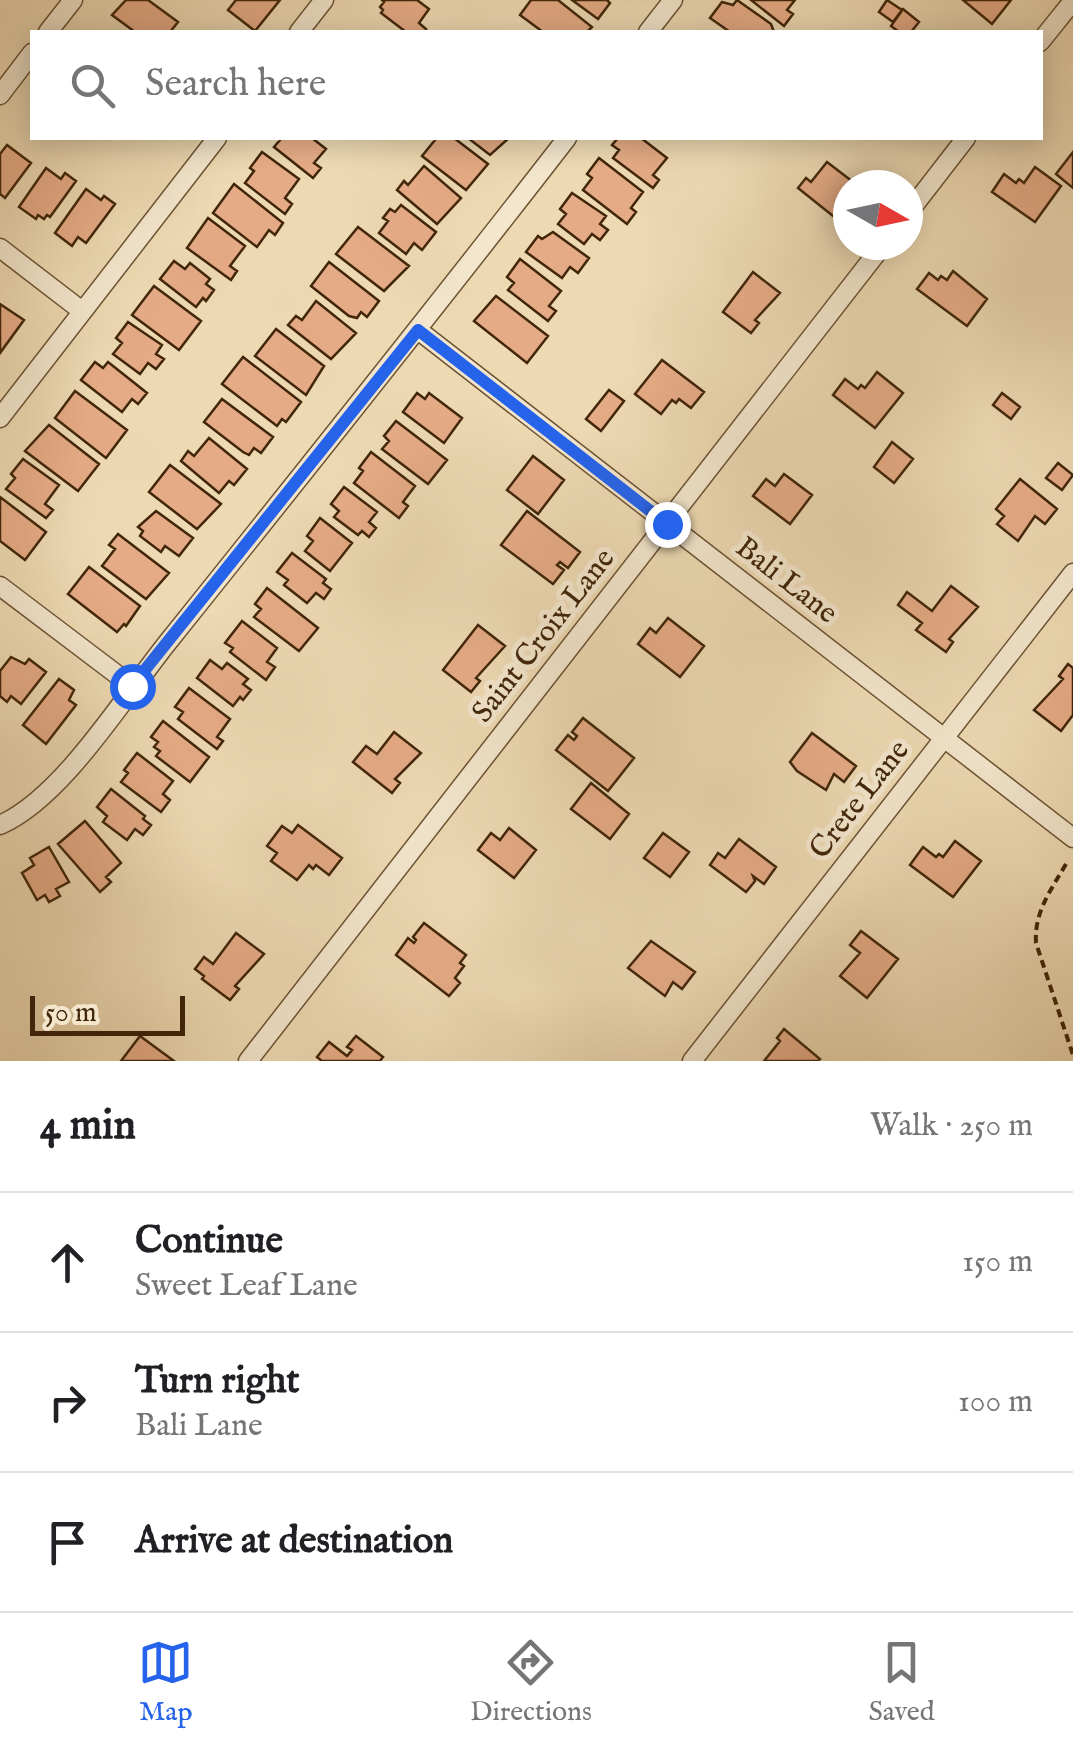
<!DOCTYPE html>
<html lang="en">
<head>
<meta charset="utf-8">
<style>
	:root { --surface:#fff; --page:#f6f6f6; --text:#202124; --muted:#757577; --line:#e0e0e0; --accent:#2563eb }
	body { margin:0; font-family:"IM FELL English",serif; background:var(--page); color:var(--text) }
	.compass { position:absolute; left:833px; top:170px; width:90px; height:90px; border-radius:50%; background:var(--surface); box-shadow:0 5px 25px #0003; rotate:99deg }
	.scale { position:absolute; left:30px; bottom:25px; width:155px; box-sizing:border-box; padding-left:10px; border:5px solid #412609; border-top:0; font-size:28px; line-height:35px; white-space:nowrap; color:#412609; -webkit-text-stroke:8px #f3e6cd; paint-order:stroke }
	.stop { position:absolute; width:30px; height:30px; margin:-22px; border:8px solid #2563eb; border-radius:50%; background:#fff }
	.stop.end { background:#2563eb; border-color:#fff; box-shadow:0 2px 10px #0008 }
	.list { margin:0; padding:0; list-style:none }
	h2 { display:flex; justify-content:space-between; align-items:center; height:130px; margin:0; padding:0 40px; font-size:42px }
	h2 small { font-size:32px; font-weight:400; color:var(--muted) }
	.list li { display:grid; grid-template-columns:65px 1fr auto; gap:30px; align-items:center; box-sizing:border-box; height:140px; padding:0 40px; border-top:2px solid var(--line) }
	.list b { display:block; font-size:38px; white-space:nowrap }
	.list p { margin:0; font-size:32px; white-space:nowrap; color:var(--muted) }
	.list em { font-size:32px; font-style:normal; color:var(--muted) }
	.icon { flex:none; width:55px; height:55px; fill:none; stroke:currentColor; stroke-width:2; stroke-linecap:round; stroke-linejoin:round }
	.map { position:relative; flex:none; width:1073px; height:1061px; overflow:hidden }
	.search { position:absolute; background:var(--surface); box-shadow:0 5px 25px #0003; left:30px; right:30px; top:30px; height:110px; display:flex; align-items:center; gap:25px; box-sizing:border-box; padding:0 35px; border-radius:0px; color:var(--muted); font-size:38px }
	.sheet { height:550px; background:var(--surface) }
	nav { display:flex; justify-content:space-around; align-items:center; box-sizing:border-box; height:140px; border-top:2px solid var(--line); background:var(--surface); font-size:28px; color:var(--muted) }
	nav a { display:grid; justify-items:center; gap:5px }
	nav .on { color:var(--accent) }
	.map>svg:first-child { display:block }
	.building { fill:#e5ab86; stroke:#412609; stroke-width:2.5 }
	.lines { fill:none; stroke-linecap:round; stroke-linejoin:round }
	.street-casing { stroke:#6c5333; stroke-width:21 }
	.path { stroke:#412609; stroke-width:4; stroke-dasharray:8 5; stroke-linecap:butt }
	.street { stroke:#f3e6cd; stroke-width:18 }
	.route { stroke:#2563eb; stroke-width:12 }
	.labels { text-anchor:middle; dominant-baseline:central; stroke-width:10; stroke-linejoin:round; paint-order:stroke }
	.street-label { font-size:30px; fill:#412609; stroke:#f3e6cd }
</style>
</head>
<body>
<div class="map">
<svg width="1073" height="1061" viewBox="0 0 1073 1061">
	<rect width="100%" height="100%" fill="#edd9b2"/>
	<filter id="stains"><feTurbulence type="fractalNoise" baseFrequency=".002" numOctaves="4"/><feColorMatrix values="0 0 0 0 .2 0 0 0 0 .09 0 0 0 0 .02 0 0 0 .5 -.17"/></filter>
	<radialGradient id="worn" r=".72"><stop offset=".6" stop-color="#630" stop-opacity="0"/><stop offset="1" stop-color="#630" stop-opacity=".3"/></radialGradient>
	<!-- building -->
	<path class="building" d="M126,0H148L178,22L170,32H135L112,15Z
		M236,0H280L255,31L228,10Z
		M382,0H417L429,9L419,23L426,29L423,32H406L381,13L383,10L380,7L384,2Z
		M531,0H558L592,27L587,32H543L520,15Z
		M572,0H607L610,3L598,19Z
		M737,0L771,24L774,32H730L710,18L722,2L733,5Z
		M751,0H795L787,10L793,14L784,26Z
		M887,0L902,10L893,22L879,12Z
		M963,0H1011L992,24Z
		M903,9L919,22L911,32H899L891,26Z
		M277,138H312L326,149L314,163L321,168L313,178L274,147L280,140Z
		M431,138H454L488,164L466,190L422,156L435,140Z
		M468,138H509L490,155Z
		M618,138H641L667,158L653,175L659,180L653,188L613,158L619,150L612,145Z
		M7,145L31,163L5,198L0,194V154Z
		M262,152L299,179L285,198L292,204L285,214L245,183L254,171L250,168Z
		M1073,152V188L1056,174Z
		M599,158L643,192L631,208L636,212L627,224L583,190L592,178L587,174Z
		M827,162L857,185H848V204L844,201L833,216L798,188L806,178L811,182Z
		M424,166L461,198L437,224L397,190L404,181L408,185Z
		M1035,167L1061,186L1035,222L992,192L1004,174L1016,183L1019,179L1024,183Z
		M46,168L61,179L65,173L76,181L50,217L47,215L44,219L38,215L36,219L19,207Z
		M234,184L283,223L275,235L269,230L257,247L213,213Z
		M86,189L101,200L104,196L115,204L86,243L78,237L72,246L55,233Z
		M572,193L606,216L600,224L608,230L600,240L592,234L584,244L558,224L566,214L560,209Z
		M401,205L436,232L422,250L414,243L406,254L379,233L388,221L383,218L390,209L395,212Z
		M208,218L245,246L230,266L237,271L231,280L187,248Z
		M358,227L409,266L384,291L336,254Z
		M553,232L589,258L578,273L570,267L562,278L526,252L538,236L542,239Z
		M520,259L561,291L549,306L556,311L548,321L508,290L514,283L507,277Z
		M174,261L185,269L190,263L210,279L206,284L214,290L206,301L203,298L196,307L160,279Z
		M329,262L379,301L367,317L361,312L357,318L349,316L311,286Z
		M953,271L987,299L967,326L917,289L929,273L938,280L941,276L947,280Z
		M753,272L780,293L755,320L759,323L751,333L723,312Z
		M154,286L201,321L179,350L132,315Z
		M496,296L548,336L527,363L474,321Z
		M316,301L356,333L331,359L288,325L296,316L302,320Z
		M0,304L24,320L0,353Z
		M128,322L162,345L156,354L164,359L156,369L148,363L140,374L113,354L122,343L116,338Z
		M276,329L324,366L306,395L255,356Z
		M243,357L301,402L286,422L282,419L277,426L222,384Z
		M662,360L704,392L691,408L679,399L676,403L672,400L661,414L635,394Z
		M95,362L103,368L108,362L147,393L138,404L132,399L122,412L81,380Z
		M877,372L903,393L875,428L833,395L845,379L858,389L861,385L865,388Z
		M609,390L624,401L601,431L586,419Z
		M75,391L127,430L106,458L55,418Z
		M417,393L425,399L429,393L462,418L444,443L403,412Z
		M1002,393L1020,407L1011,419L993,405Z
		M222,399L273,437L261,453L254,448L249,455L243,452L204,422Z
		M396,421L447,460L428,484L382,449L389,441L384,436Z
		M49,425L99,464L78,491L25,451Z
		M209,438L247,469L234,485L229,481L219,493L181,461L188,451L194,456Z
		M892,442L913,459L894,483L874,467Z
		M371,452L415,486L403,502L408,506L399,518L354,483L363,471L359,468Z
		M533,456L564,480L538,514L507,490Z
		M23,459L59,485L45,504L53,510L46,518L6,489L15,478L11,474Z
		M1058,463L1073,475L1062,490L1046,478Z
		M170,465L221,504L197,529L149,492Z
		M784,474L812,495L790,524L753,496L766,479L775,486Z
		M1020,479L1057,509L1045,524L1035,516L1018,541L997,524L1004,516L996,509Z
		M344,487L377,512L369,522L376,528L369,537L362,531L358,535L334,517L339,511L331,504Z
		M0,497L46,532L25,560L0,541Z
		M156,511L193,538L179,556L165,546L161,552L140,536L143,531L138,527Z
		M527,511L580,552L568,568L560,562L557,565L564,570L553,584L501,545Z
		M320,518L352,543L330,571L305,551L313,541L307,536Z
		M118,534L169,573L146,599L102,566L115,549L109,545Z
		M292,553L326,579L323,583L331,589L324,599L316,593L307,603L284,585L288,580L277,572Z
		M89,567L140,606L126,626L124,624L117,632L68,594Z
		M951,586L978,607L949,639L953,642L946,652L916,630L922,623L898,605L907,592L932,611Z
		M267,588L318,628L299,651L254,617L261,609L255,604Z
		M668,618L704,646L680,677L638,644L650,628L656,633Z
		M242,621L277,648L267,662L275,667L266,680L230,652L233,648L225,643Z
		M478,625L505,646L476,678L480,681L471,692L443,670Z
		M11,657L25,664L29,659L46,672L21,704L11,696L7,702L0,696V671Z
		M210,660L222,669L227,663L248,679L243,684L251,690L243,700L240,697L233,706L197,678Z
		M1068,664L1073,668V715L1061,731L1034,710L1063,679L1059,676Z
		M59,679L74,690L69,700L76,705L46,744L23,725Z
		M189,688L230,719L217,737L223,741L217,749L178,719L183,712L175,707Z
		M583,718L634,758L608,791L556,750L568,735L574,740L577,736L572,732Z
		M163,721L209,757L190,782L156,756L160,751L154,747L158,742L151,737Z
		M394,732L421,753L395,779L400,783L392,793L353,762L366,746L377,754Z
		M812,733L856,766L844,782L834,774L826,790L797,771L790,762Z
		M137,753L173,781L163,794L170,800L161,812L121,782L128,773L124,770Z
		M591,783L629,814L610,839L571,809Z
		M111,789L145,816L143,819L151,825L143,835L135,829L127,840L103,822L107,816L97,807Z
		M85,821L121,863L106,877L111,882L100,892L58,844Z
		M298,825L342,858L329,875L316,865L313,869L309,865L297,880L271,861L277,853L267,846L282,826L292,833Z
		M509,828L536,850L514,878L478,850L491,833L500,840Z
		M663,833L689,852L670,877L644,858Z
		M739,839L776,867L764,884L753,876L755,881L746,892L710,865L718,853L725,858Z
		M955,841L981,861L953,897L910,865L923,847L936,857L939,854L943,857Z
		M49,847L69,882L56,889L60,896L49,902L45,895L37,900L22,873L34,865L30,858Z
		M424,923L466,955L460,963L464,966L455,978L460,983L449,996L396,955L408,938L414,943L416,940L413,937Z
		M861,931L898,959L867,998L840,976L860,953L850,945Z
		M236,933L264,954L235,986L239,989L230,1000L202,979L204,976L195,969L204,957L213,964Z
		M651,941L695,972L682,989L673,982L665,996L628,968Z
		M784,1029L820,1059L818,1061H764L780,1041L777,1038Z
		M140,1036L174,1061H121Z
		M356,1036L383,1057L380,1061H322L317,1057L329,1042L347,1056L352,1050L347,1047Z"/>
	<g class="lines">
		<!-- street casing -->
		<g class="street-casing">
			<path id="street" d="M48,32L73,0
				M299,32L324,0
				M648,32L673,0
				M1040,42L1073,1
				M0,95L32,53
				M908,213L966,138
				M0,248L82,311
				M418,330L1073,838
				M0,418L217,138
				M0,586L132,686
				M0,825C64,797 126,693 172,637C305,471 437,306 567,138
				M248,1061L883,245
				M692,1061L1073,573"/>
		</g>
		<!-- path -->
		<path class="path" d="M1066,864C1051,890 1034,912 1036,943L1073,1055"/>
		<!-- street -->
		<use href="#street" class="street"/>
	</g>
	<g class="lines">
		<!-- route -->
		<path class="route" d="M132,686L418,330L667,524"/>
	</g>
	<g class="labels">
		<!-- street labels -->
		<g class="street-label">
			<text transform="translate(786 581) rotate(38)">Bali Lane</text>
			<text transform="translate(544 636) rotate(-52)">Saint Croix Lane</text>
			<text transform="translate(860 800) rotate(-52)">Crete Lane</text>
		</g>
	</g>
	<rect width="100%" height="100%" filter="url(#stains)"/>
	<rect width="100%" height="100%" fill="url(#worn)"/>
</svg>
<svg class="compass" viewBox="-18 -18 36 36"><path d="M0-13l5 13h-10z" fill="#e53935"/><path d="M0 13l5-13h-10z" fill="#757577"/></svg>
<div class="scale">50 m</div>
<div class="stop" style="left:132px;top:686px"></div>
<div class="stop end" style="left:667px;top:524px"></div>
<div class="search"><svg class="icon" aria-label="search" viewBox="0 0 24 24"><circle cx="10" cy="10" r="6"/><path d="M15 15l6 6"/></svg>Search here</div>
</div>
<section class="sheet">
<h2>4 min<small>Walk · 250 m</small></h2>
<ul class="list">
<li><svg class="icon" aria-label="ahead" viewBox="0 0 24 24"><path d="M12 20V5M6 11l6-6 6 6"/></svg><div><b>Continue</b><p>Sweet Leaf Lane</p></div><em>150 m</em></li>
<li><svg class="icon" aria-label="right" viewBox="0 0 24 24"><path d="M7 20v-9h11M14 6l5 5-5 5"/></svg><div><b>Turn right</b><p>Bali Lane</p></div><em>100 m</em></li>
<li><svg class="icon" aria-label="arrive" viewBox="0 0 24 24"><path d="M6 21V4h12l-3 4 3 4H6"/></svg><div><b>Arrive at destination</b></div></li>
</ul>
</section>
<nav>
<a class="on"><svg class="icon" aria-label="map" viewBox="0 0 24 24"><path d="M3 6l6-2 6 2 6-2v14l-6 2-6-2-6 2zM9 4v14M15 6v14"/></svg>Map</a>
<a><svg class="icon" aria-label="directions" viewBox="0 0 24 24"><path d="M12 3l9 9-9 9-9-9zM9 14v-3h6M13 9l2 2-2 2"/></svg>Directions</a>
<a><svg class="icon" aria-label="saved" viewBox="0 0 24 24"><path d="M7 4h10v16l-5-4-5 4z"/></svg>Saved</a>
</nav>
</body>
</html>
